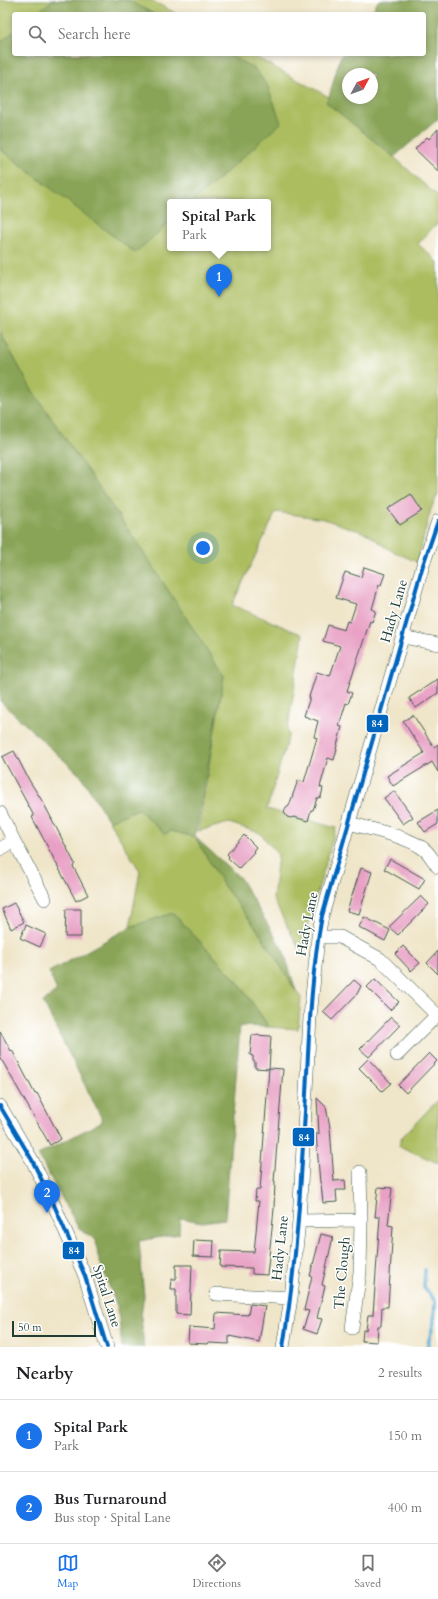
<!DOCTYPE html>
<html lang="en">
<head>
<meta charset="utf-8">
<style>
	:root { --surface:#fff; --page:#f2f2f2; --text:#202124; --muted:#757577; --line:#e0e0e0; --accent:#1a73e8 }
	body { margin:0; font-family:Cardo,serif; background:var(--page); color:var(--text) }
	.compass { position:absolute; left:342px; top:68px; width:36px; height:36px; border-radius:50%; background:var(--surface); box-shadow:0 2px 6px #0003; rotate:49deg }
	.scale { position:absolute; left:12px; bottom:10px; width:84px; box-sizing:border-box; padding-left:4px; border:2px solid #1f3d34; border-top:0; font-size:11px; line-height:14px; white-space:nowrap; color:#1f3d34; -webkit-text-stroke:3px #fff; paint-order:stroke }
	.you { position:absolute; left:203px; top:548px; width:14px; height:14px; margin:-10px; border:3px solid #fff; border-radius:50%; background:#1a73e8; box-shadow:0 0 0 6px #1a73e833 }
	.badge { display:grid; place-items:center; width:26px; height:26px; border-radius:50%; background:var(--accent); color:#fff; font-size:13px; font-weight:700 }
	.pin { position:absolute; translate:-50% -33px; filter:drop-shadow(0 1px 2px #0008) }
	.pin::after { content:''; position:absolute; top:21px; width:14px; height:12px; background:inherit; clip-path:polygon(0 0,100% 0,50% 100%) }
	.popup { position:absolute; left:167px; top:199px; width:104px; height:52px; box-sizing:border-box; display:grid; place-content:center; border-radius:4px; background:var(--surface); filter:drop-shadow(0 1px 3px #0005); font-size:13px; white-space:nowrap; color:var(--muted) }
	.popup b { font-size:15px; color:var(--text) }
	.popup::after { content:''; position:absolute; left:50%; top:100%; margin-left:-8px; border:8px solid transparent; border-top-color:var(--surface) }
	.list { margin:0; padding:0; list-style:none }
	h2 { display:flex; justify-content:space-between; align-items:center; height:52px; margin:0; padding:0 16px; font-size:17px }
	h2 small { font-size:13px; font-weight:400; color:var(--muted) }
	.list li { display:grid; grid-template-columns:26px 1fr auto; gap:12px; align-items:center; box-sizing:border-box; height:72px; padding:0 16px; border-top:1px solid var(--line) }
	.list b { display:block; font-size:15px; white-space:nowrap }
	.list p { margin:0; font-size:13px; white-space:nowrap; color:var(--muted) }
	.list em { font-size:13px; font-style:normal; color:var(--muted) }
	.icon { flex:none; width:22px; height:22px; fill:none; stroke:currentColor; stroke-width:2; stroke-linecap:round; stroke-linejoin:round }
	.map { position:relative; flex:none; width:438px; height:1347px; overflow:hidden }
	.search { position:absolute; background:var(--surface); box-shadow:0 2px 6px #0003; left:12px; right:12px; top:12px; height:44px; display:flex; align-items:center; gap:10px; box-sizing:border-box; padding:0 14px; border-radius:4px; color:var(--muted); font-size:15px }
	.sheet { height:196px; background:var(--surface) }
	nav { display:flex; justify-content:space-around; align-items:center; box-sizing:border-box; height:56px; border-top:1px solid var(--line); background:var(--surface); font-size:11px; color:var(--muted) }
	nav a { display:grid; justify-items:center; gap:2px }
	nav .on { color:var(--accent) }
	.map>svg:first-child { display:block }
	.green { fill:#acbd61; stroke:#667d4a; fill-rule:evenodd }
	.forest { fill:#89a457; stroke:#547046; fill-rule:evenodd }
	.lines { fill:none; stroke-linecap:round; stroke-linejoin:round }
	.stream { stroke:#57a8d2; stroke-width:3.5 }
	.building { fill:#e8a0c5 }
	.minor-casing { stroke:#3e564a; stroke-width:14 }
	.minor { stroke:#fff; stroke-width:13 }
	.bus-1-casing { stroke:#fff; stroke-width:7 }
	.bus-1 { stroke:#0065bd; stroke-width:4 }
	.labels { text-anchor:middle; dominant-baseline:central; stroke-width:3; stroke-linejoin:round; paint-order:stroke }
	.street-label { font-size:14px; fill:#1f3d34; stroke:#fff }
	.line-badge { stroke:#fff; stroke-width:1.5 }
	.badge-label { font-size:11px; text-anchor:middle; font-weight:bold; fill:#fff }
</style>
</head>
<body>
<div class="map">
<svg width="438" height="1347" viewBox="0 0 438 1347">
	<rect width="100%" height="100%" fill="#fff"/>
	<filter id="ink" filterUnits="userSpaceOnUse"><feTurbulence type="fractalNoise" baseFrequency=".025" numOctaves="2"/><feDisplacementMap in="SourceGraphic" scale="8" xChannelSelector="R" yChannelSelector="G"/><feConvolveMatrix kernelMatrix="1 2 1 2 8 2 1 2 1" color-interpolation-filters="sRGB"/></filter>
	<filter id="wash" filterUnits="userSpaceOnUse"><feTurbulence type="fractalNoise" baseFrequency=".012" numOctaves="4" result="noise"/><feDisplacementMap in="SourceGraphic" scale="16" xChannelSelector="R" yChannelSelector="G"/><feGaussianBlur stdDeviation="0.9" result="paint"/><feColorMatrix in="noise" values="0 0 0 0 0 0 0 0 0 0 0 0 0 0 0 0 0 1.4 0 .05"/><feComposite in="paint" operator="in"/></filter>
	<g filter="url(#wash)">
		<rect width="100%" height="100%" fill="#efe5c8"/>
		<!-- green -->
		<path class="green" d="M0,0H151L177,14H14V54H250L329,97L326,102L394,157L438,197V222L418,244L438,262V494L431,509L417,562L390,550L368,534L324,519L276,512L232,605L303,635L287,733L289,734L267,809L336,828L308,924L303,956L273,899L278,855L260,833L229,823L198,831L224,676L30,387L0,332ZM170,202H268V248H170Z
			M138,809L165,834L171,831L195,837L224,886L259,932L301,998L298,1029L269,1027L238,982L173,913L130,927L140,871L109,821Z
			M438,1100V1163L399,1146L401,1138Z"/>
		<!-- forest -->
		<path class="forest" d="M53,0H128L154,14H35Z
			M379,0H438V119L394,157L326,102L329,97L340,58L343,54H424V14H370ZM348,74H372V98H348Z
			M14,31V54H228L255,69L268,87L281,123L193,202H170V222L135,253L0,149V43Z
			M0,332L30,387L138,544L224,676L195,837L240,878L284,952L296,991L259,932L224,886L195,837L171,831L165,834L138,809L109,821L81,776L0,701Z
			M173,913L238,982L269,1027L240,1026L225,1219L202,1222L180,1218L179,1234L139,1241L144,1296L141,1316L144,1347H122L118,1309L98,1257L96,1240L79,1229L38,1155L103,1121L43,1002L57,991L49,972L130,927Z"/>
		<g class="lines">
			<!-- stream -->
			<path class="stream" d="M425,1270L424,1287L435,1301L434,1322L427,1347"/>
		</g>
		<g id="blocks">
			<!-- building -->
			<path class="building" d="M438,129V171L415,149L427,137L429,139Z
				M411,494L422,511L400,525L388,509Z
				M364,567L385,574L381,585H379L372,609L376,611L372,622L370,621L347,691L352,693L348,704L346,703L339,726L342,727L336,749H337L334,760L328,758L320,787L323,788L321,797L317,798L313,810H311L308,821L294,817L291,818L287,817L284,812L286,808L289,806L298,780L304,782L317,738L314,737L318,721L304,716L310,697H309L317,672L330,676L340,646L323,641L328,625L344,630L347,621L350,622L356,604L336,598L345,572L361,577Z
				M438,679V693L416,708L409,698Z
				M413,715L434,747L438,744V772L432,762L393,786L387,776L424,753L403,721Z
				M14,751L29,780L44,804L75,864L73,866L88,895L76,901L32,817L34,816L2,757Z
				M394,791L413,817L403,824L384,798Z
				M438,810V824L425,832L418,822Z
				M244,835L256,847L253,851L254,852L239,868L228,858L229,856L227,854Z
				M390,859L425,879L419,889L384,869Z
				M361,868L372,872L359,914L347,911Z
				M421,896L429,904L398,935L389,927Z
				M14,903L24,922L11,929L2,909Z
				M66,909H81V937H65Z
				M364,917L390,930L385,941L359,927Z
				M26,925L46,934L40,947L20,938Z
				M403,946L420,963L411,971L395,954Z
				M438,951V974L427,963Z
				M375,979L399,1002L390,1010L367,987Z
				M354,980L361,986L357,994L332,1020L323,1012Z
				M391,1017L400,1025L369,1057L360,1049Z
				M0,1031L11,1051L12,1050L35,1094L37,1093L61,1139L50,1145L0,1057Z
				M252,1035L271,1036L269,1069L255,1068V1062L253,1061V1056L250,1055Z
				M429,1053L437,1061L406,1093L398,1085Z
				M368,1059L391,1083L382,1091L359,1068Z
				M269,1068L283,1069L274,1181H275L274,1209L267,1275L252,1274V1268L220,1267L221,1251L254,1252L259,1201H255L256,1190H260Z
				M317,1098L326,1107L330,1128L334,1181L345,1180L346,1190H336L337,1202L323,1203L321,1183H320L316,1134H319Z
				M378,1187L392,1188L388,1225L393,1226L388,1307H382L381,1326H378L377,1342L362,1341L363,1330H366L368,1315H373L380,1217H375Z
				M321,1234L333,1237L322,1285L325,1286L317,1318L322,1319L317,1334L303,1329L309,1311L304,1310L312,1276H310Z
				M194,1240L214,1241L213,1257L193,1256Z
				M176,1265H192L190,1315L176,1314V1289H171L172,1279H176Z
				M250,1304L265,1306L259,1342L229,1336V1344L209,1343L208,1344L188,1343L189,1327L215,1329L216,1313L248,1315Z"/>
		</g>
	</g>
	<g filter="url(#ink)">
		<use href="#blocks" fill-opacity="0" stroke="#3e564a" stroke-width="1"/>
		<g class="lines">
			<!-- minor casing -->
			<g class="minor-casing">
				<path id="minor" d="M403,637L438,644
					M0,813L14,841L0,849
					M349,823C369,829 411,837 425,850C430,854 434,862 438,867
					M14,841L45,899
					M318,937H340L380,959L438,1016
					M397,1055L437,1015
					M0,1106L32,1160L54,1205L85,1276L107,1347
					M299,1221L361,1220
					M216,1294L291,1298
					M352,1328L360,1272L361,1220L360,1172
					M283,1347L291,1298L299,1221L310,1017L318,937L322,916L423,565L438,521"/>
			</g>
			<!-- minor -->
			<use href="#minor" class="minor"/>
			<!-- bus-1 casing -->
			<g class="bus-1-casing">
				<path id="bus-1" d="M0,1106L32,1160L54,1205L85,1276L107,1347
					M283,1347C297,1262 301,1180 306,1094C309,1035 311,974 322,916L423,565L438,521"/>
			</g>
			<!-- bus-1 -->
			<use href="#bus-1" class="bus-1"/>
		</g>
	</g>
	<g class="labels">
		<!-- street labels -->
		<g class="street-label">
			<text transform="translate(394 611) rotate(-74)">Hady Lane</text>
			<text transform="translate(307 924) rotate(-79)">Hady Lane</text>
			<text transform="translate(280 1248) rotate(-84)">Hady Lane</text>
			<text transform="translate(342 1273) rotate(-85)">The Clough</text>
			<text transform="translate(107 1296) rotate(72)">Spital Lane</text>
		</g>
	</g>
	<g class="line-badge">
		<rect x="366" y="714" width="23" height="19" rx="4" fill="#0065bd"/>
		<rect x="292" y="1127" width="23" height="20" rx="4" fill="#0065bd"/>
		<rect x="62" y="1241" width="23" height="19" rx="4" fill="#0065bd"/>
	</g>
	<g class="badge-label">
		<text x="377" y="727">84</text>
		<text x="304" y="1141">84</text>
		<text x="74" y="1254">84</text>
	</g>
</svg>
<svg class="compass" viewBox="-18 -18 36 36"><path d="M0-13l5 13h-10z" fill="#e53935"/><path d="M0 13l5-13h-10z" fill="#757577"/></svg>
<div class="scale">50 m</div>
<div class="you"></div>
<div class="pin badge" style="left:219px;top:297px">1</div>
<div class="popup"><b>Spital Park</b>Park</div>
<div class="pin badge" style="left:47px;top:1213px">2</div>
<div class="search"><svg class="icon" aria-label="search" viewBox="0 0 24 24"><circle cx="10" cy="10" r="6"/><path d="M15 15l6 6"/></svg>Search here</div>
</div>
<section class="sheet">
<h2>Nearby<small>2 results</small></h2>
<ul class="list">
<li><span class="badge">1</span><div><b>Spital Park</b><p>Park</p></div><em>150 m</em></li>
<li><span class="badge">2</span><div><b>Bus Turnaround</b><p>Bus stop · Spital Lane</p></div><em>400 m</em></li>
</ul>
</section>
<nav>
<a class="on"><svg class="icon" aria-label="map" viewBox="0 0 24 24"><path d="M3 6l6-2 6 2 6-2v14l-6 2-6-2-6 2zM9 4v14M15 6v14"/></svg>Map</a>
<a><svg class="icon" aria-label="directions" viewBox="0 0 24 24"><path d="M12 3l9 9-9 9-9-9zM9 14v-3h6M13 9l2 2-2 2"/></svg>Directions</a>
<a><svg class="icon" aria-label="saved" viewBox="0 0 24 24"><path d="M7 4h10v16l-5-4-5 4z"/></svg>Saved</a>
</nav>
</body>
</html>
